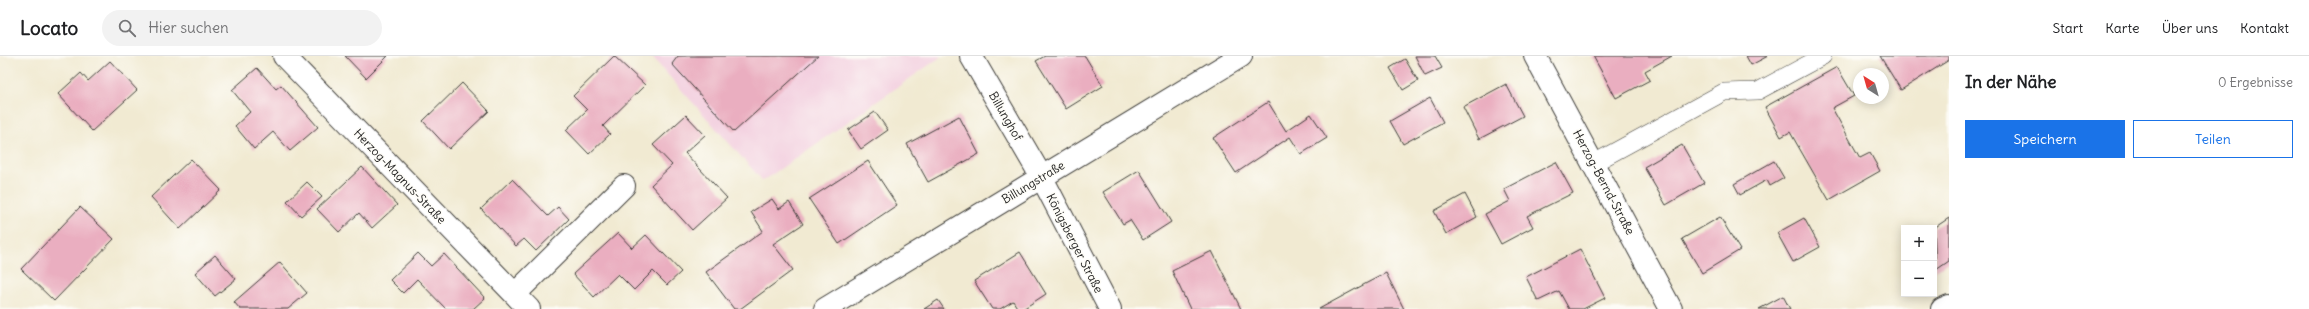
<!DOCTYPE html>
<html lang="de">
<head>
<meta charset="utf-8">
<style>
	:root { --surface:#fff; --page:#f2f2f2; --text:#202124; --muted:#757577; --line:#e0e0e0; --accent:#1a73e8 }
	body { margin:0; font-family:Delius,sans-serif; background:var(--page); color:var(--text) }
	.controls { position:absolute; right:12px; bottom:12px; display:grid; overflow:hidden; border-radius:0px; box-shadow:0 2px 10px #0003 }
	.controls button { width:36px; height:36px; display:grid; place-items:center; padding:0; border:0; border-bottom:1px solid var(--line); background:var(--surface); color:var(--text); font:20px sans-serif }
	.compass { position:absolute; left:1853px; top:12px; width:36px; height:36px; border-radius:50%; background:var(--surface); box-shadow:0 2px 10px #0003; rotate:323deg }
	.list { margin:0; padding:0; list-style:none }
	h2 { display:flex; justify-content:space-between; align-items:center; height:52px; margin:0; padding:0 16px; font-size:17px }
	h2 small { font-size:13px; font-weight:400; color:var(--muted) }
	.actions { display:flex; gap:8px; padding:12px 16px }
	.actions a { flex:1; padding:9px 0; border:1px solid var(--accent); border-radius:0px; text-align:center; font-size:14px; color:var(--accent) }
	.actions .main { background:var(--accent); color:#fff }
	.icon { flex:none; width:22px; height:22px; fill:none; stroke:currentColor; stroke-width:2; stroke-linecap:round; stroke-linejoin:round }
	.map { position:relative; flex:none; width:1949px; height:253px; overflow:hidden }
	header { display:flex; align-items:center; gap:24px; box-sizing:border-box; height:56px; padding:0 20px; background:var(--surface); border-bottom:1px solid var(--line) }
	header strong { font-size:19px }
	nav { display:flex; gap:22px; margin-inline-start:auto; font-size:14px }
	.search { width:280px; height:36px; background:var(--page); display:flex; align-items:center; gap:10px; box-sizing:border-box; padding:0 14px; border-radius:22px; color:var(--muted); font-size:15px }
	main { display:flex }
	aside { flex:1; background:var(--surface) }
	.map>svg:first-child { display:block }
	.built { fill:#f3cfdf }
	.building { fill:#eaaec0 }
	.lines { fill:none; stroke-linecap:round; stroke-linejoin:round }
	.lane-casing { stroke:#3c3b37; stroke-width:18 }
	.street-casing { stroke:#3c3b37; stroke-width:24 }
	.lane { stroke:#fff; stroke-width:17 }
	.street { stroke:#fff; stroke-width:22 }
	.labels { text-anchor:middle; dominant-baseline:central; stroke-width:3; stroke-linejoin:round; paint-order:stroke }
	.street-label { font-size:12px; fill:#1c1c1c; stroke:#fdfcf7 }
</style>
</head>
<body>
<header>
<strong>Locato</strong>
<div class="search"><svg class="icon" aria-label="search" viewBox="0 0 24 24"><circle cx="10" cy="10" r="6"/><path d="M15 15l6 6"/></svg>Hier suchen</div>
<nav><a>Start</a><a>Karte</a><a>Über uns</a><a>Kontakt</a></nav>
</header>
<main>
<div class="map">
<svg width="1949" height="253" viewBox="0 0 1949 253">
	<rect width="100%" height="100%" fill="#fdfcf7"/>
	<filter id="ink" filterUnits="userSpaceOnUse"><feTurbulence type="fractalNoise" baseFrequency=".025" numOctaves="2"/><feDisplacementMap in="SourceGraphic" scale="8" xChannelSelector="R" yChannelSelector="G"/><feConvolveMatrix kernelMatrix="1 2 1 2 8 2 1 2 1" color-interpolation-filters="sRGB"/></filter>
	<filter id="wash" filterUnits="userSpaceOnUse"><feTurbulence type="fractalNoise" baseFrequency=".012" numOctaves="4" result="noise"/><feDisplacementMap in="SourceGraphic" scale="16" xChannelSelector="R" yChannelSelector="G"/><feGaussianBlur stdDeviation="0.9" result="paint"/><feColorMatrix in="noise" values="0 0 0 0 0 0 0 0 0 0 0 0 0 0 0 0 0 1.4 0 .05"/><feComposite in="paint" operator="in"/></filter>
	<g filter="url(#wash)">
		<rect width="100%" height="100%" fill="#f1ead2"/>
		<!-- built -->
		<path class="built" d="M651,0H942L763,125Z"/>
		<g id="blocks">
			<!-- building -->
			<path class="building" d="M345,0H388L366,22Z
				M614,0L645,29L603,70L610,78L589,98L566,74L587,54L573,40Z
				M678,0H818L734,76L672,8Z
				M1045,0H1085L1103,30L1066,53L1036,5Z
				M1415,0H1435L1442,12L1425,20Z
				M1593,0H1672L1645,15L1650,24L1616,42Z
				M1746,0H1768L1751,9Z
				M1880,0H1949V4L1901,34Z
				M1405,3L1418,25L1403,34L1390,12Z
				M110,5L137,34L92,75L58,38L81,17L88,25Z
				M1837,11L1854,40L1832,52L1860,102L1870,97L1880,115L1829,144L1790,76L1781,81L1765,51Z
				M257,12L276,33L281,29L318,71L290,95L273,76L254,93L235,70L250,56L232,34Z
				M462,27L489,55L449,93L423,65Z
				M1506,28L1523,60L1479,83L1463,51Z
				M1430,42L1443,66L1403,88L1390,65Z
				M1268,46L1286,75L1311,58L1327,82L1301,98L1290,81L1236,117L1213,82Z
				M875,56L888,74L861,93L848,74Z
				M686,59L705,79L685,97L727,142L692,174L651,129L672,109L653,89Z
				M959,60L979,98L928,126L907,88Z
				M1682,89L1704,127L1666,149L1644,111Z
				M191,103L221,134L180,173L151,141Z
				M868,105L897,149L839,188L809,143Z
				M1774,105L1784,122L1770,130L1767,124L1740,139L1734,128Z
				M1556,106L1573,137L1527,160L1533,171L1501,188L1485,158L1510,145L1504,133Z
				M362,111L397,149L372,172L359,157L339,176L317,153Z
				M1139,114L1171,166L1143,184L1130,164L1123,168L1103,136Z
				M512,123L548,160L558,151L569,163L536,195L524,183L516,190L481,153Z
				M307,126L322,141L301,160L287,145Z
				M1465,138L1477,161L1446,178L1434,155Z
				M772,143L779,153L789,146L803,168L773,188L793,214L740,253H734L706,216L763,175L751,156Z
				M80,151L114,183L54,245L21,213Z
				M1720,161L1740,194L1702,217L1682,183Z
				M1804,162L1820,191L1793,206L1777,177Z
				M1949,162V205L1936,214L1934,172Z
				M618,177L632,192L646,179L681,216L667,229L653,215L634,234L618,218L594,241L573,218Z
				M1580,193L1605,242L1583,253H1569L1559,235L1538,245L1526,221Z
				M1212,195L1241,253H1190L1172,215Z
				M1020,196L1046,238L1023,253H1018L1013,245L1000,253H992L974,225Z
				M418,197L431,210L444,198L485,242L473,253H446L417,223L403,237L390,224Z
				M215,199L236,223L215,240L195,217Z
				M280,206L307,237L288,253H240L234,246Z
				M1386,217L1404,253H1319L1365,228Z
				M1783,240L1790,253H1759Z
				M938,244L944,253H924Z"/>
		</g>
	</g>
	<g filter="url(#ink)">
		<use href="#blocks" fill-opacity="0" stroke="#3c3b37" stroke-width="1"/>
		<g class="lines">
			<!-- lane casing -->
			<g class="lane-casing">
				<path id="lane" d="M1594,107L1724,36L1758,35L1823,0"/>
			</g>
			<!-- street casing -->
			<g class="street-casing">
				<path id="street" d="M284,0L529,253
					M971,0L1041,120L1110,253
					M1535,0L1671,253
					M515,238L624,130
					M825,253L1241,0
					M1942,253L1949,250"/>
			</g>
			<!-- lane -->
			<use href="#lane" class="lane"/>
			<!-- street -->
			<use href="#street" class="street"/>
		</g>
	</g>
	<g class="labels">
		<!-- street labels -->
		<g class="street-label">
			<text transform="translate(1006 60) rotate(60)">Billunghof</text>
			<text transform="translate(400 120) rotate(46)">Herzog-Magnus-Straße</text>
			<text transform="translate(1033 126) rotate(-31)">Billungstraße</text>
			<text transform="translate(1604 126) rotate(62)">Herzog-Bernd-Straße</text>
			<text transform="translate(1075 187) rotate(63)">Königsberger Straße</text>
		</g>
	</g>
</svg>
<div class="controls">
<button>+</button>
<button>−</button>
</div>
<svg class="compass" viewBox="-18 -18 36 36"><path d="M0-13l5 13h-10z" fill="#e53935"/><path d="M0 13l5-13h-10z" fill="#757577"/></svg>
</div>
<aside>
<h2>In der Nähe<small>0 Ergebnisse</small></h2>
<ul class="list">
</ul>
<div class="actions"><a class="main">Speichern</a><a>Teilen</a></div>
</aside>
</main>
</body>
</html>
